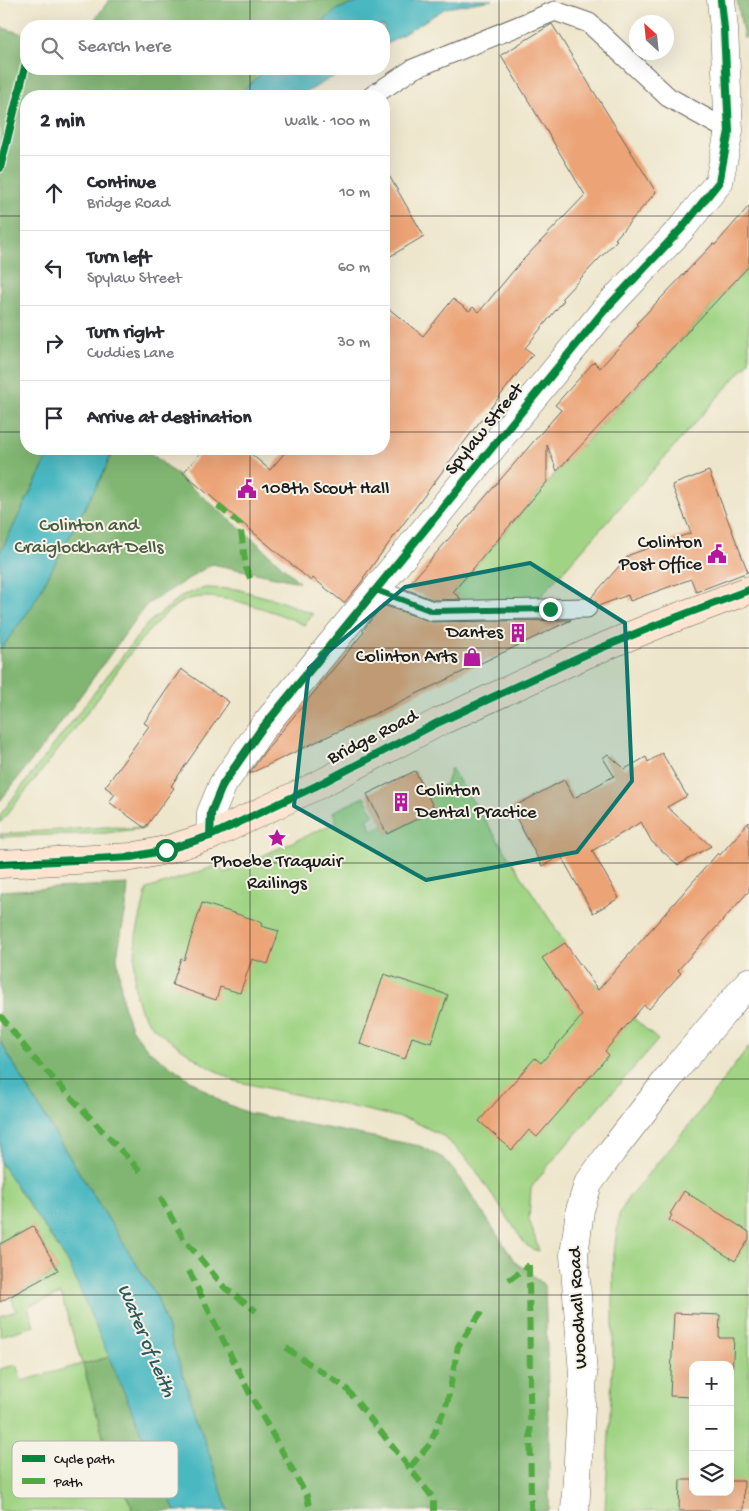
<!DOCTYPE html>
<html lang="en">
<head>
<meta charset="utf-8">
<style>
	:root { --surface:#fff; --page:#f2f2f3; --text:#2b2b33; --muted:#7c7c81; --line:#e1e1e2 }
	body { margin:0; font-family:"Gochi Hand",sans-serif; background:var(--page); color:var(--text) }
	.controls { position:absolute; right:15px; bottom:15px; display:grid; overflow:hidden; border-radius:10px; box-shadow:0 5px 20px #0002 }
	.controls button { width:45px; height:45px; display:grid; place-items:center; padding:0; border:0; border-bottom:1px solid var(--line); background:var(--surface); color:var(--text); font:25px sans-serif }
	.compass { position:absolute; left:629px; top:15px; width:45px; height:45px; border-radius:50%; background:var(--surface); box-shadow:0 5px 20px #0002; rotate:333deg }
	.stop { position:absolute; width:15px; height:15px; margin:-11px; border:4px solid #0b8043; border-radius:50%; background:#fff }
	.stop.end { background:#0b8043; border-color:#fff; box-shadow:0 1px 5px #0008 }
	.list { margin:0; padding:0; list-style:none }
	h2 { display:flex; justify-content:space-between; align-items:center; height:65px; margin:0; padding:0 20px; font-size:21px }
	h2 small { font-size:16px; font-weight:400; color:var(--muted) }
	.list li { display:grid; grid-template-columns:32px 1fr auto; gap:15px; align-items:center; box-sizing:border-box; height:75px; padding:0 20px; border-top:1px solid var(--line) }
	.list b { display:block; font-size:19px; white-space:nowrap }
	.list p { margin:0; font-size:16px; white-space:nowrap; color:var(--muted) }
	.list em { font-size:16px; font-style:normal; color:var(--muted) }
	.icon { flex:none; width:28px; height:28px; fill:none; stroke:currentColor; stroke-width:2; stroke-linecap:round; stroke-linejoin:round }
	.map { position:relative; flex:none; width:749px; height:1511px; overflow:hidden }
	.search { position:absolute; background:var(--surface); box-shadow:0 5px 20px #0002; left:20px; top:20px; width:370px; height:55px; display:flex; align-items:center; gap:12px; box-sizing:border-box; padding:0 18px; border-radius:20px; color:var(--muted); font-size:19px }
	.panel { position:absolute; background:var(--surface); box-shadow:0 5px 20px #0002; left:20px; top:90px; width:370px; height:365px; border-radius:20px }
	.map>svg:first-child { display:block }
	.green { fill:#a0d484; stroke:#5e7850; fill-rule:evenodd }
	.forest { fill:#80b672; stroke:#4e6947 }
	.water { fill:#4ab8c1; stroke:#336a6e }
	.building { fill:#eca376 }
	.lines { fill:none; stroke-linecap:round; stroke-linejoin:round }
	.service-casing { stroke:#66635a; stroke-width:21 }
	.minor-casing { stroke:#66635a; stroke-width:29 }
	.tertiary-casing { stroke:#66635a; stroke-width:29 }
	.secondary-casing { stroke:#66635a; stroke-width:29 }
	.service { stroke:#fff; stroke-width:19 }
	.minor { stroke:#fff; stroke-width:28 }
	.tertiary { stroke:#fff; stroke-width:28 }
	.secondary { stroke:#fde4d1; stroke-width:28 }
	.quiet { stroke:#52a943; stroke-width:6; stroke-dasharray:12 6; stroke-linecap:butt }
	.cycleway-casing { stroke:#f7f3e8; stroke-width:11 }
	.cycleway { stroke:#00873e; stroke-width:8 }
	.route { stroke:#0b8043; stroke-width:6 }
	.marked { fill:#0f766e; fill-opacity:0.2; stroke:#0f766e; stroke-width:4; stroke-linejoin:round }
	.grid { fill:none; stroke:#1c1c1c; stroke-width:1; stroke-opacity:0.55 }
	.labels { text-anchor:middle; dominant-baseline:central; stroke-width:4; stroke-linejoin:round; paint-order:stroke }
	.street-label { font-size:19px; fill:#1c1c1c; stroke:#f7f3e8 }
	.poi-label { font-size:19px; fill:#1c1c1c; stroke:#f7f3e8; text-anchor:end }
	.park-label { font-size:19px; fill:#4a5c40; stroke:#f7f3e8 }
	.water-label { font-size:20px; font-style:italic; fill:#2e5a5e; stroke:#f7f3e8 }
	.key { fill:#f7f3e8; stroke:#b5b2ab; stroke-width:1 }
	.key-label { font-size:14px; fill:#1c1c1c }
</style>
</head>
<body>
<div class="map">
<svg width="749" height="1511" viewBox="0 0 749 1511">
	<rect width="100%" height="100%" fill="#f7f3e8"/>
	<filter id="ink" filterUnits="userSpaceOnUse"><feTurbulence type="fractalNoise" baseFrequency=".02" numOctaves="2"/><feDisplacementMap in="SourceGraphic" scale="10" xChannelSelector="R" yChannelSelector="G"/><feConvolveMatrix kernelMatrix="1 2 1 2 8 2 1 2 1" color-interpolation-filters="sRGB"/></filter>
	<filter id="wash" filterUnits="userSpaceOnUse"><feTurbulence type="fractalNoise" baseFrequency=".0096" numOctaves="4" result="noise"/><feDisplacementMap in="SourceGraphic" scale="20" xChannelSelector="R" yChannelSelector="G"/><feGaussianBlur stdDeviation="1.12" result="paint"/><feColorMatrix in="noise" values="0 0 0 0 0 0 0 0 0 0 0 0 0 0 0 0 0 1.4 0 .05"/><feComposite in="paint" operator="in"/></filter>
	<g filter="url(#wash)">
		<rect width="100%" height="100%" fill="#eee6cc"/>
		<!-- green -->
		<path class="green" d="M749,266V362L534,604L451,607L459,597L453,592L577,448L583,445Z
			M205,588L236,589L277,600L313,614L304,625C281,613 220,592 194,598C176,601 161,618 149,631C127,655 109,684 89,710C61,748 30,785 0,823V815L147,624L183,595Z
			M451,768L565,943L543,958L590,979L658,1040L547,1167L531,1188L529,1219L539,1251L532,1249L525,1244L473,1166L460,1152L443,1136L411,1120L235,1081L205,1065L161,1034L148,1022L140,1010L136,997L134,983L136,936L147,889L219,865L224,873L337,822L333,812L364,797L374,815L367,819L372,830L383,826L387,834L434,810L426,793L446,784Z
			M106,827L145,828L106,833L0,837V834Z
			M749,1046V1511H605L613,1357V1262L619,1215L628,1198L694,1119ZM693,1365H730V1492H693Z
			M0,1162L68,1262L110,1357L83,1364L113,1473L132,1506L131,1511H0V1369L16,1365L22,1381L82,1364L61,1294L28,1306L34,1326L0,1336V1316L16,1311L11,1297L58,1270L33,1226L0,1244Z"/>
		<!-- forest -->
		<path class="forest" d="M109,0H366L338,9L317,26H90Z
			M737,0H749V34L744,39Z
			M0,27L26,35V69H267L237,96H26V449H52L0,553Z
			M113,449H146L253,539L299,582L212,564L146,605L54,732L0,801V650L31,608L104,472Z
			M128,884L126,908L117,956L123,1005L131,1028L148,1050L220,1101L248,1113L420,1146L443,1158L461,1179L515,1262L545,1285L549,1424V1511H228L157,1297L60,1142L0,1041V891Z
			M110,1357L175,1509V1511H131L132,1506L113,1473L83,1364Z"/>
		<!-- water -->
		<path class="water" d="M366,0H492L446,8L384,46V26H317L338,9Z
			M267,69H347L300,96H237Z
			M52,449H113L104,472L31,608L0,650V553Z
			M0,1041L60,1142L157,1297L228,1511H175L68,1262L0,1162Z"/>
		<g id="blocks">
			<!-- building -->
			<path class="building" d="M552,24L656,192L615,239L617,240L562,298L564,300L525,348L533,354L474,429L363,578L364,579L344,603L313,578L311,581L183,473L204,449H245L270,470L288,449H384V305L423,336L453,299L469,311L473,307L479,312L520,263L585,195L501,55Z
				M384,167L424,236L384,260Z
				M749,206V266L557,471L547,445V482L453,592L461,599L434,600L405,589L561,410L555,405L594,362L600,368L638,326L636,324L713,244L715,245Z
				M709,471L748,572L696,592L691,579L630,601L628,595L598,606L596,602L591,598L629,555L691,533L672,485Z
				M383,605L432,622L571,620L249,774L265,751L364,632L363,630Z
				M181,669L229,702L171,786L174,788L145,828L109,802L115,794L105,787L149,726L144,723Z
				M662,753L687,796L667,807L711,846L678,865L652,842L641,822L592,851L619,898L593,913L561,856L542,866L511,808L564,780L574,798L614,776L603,758L608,754L625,769L646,757L648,762Z
				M415,771L435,810L387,834L367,794Z
				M749,822V891L678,970L681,973L649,1009L644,1005L605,1051L609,1055L537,1137L529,1130L512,1150L479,1121L535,1058L541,1063L582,1016L542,958L565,943L598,990L718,853L720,855Z
				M202,903L262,922L261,926L279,931L268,964L252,959L240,993L220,987L216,1000L172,985L181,958L184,960Z
				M384,974L448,995L431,1043L412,1037L405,1059L360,1044Z
				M684,1191L749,1232V1239L735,1261L669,1220L672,1215L670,1214Z
				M33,1226L58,1270L0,1302V1244Z
				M674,1313L720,1315L719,1338H734L731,1399L730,1365H693V1397L670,1396Z
				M680,1480H693V1492H730V1481H744L743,1511H679Z"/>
		</g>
	</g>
	<g filter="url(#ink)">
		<use href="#blocks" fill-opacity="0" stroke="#66635a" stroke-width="1"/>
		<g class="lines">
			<!-- service casing -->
			<g class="service-casing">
				<path id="service" d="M372,96L413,69L555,11L589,23L668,97L729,131
					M376,590L432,611L587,608"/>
			</g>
			<!-- minor casing -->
			<g class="minor-casing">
				<path id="minor" d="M210,836L211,813L223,784L260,731L603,312L682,228L719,182L729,131L724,29L721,0"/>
			</g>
			<!-- tertiary casing -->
			<g class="tertiary-casing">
				<path id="tertiary" d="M575,1511L583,1374L574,1255L580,1210L588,1184L612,1151L675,1070L749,982"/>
			</g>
			<!-- secondary casing -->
			<g class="secondary-casing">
				<path id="secondary" d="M0,864L131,857L166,850L210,836L316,786L439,722L584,655L659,624L749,590"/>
			</g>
			<!-- service -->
			<use href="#service" class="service"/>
			<!-- minor -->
			<use href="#minor" class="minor"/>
			<!-- tertiary -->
			<use href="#tertiary" class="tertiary"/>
			<!-- secondary -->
			<use href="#secondary" class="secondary"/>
			<!-- quiet -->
			<path class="quiet" d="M218,506L240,524L246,568L252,583
				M0,1015L32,1056L142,1173
				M160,1197L183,1238L225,1288L256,1311
				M529,1265L531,1511
				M189,1271L251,1396L307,1496L310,1511
				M509,1280L529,1265
				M286,1348L346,1388L434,1499V1511
				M410,1467L430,1444L448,1400L458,1346L484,1308"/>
			<!-- cycleway casing -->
			<g class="cycleway-casing">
				<path id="cycleway" d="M0,168L26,63
					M210,836L211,813L223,784L260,731L603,312L682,228L719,182L729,131L724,29L721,0
					M0,864L131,857L166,850L210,836L316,786L439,722L584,655L659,624L749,590"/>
			</g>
			<!-- cycleway -->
			<use href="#cycleway" class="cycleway"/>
		</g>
	</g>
	<g class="lines" filter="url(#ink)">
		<!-- route -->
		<path class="route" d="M166,850L210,836L211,812L223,784L260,731L376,590L432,611L550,609"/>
	</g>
	<!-- marked area -->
	<path class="marked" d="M530,563L625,623L632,781L577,852L426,880L294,806L309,668L405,587Z"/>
	<!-- grid -->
	<path class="grid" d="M250,0V26M499,0V1511M250,69V96M0,216H26M384,216H749M0,432H26M384,432H749M250,449V1511M0,648H749M0,863H749M0,1079H749M0,1295H749"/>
	<!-- icons -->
	<defs>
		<g id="civic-bare" transform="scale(1.5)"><path d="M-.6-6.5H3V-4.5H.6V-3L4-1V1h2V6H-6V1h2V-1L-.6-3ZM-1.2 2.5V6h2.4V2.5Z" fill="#b5179e" stroke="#f7f3e8" stroke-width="2.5" paint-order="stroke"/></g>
		<g id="building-bare" transform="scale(1.5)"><path d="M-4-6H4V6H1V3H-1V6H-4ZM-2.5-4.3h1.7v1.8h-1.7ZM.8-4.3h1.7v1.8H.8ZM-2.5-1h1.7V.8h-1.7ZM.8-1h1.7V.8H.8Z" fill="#b5179e" stroke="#f7f3e8" stroke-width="2.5" paint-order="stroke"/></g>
		<g id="shop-bare" transform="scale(1.5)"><path d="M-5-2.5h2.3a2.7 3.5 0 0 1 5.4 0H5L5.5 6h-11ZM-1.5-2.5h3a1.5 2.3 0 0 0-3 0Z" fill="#b5179e" stroke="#f7f3e8" stroke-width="2.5" paint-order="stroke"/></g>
		<g id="sight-bare" transform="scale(1.5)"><path d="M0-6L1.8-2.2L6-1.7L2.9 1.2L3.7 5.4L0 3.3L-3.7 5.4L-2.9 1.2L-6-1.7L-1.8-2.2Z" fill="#b5179e" stroke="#f7f3e8" stroke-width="2.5" paint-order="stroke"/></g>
	</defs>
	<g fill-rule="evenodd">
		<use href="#civic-bare" x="247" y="489"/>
		<use href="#civic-bare" x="717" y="554"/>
		<use href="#building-bare" x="518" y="633"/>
		<use href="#shop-bare" x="472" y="657"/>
		<use href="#building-bare" x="401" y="802"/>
		<use href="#sight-bare" x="277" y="838"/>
	</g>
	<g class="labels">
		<!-- street labels -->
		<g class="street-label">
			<text transform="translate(485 430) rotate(-51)">Spylaw Street</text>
			<text transform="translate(373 738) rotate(-27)">Bridge Road</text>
			<text transform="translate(579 1308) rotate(-93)">Woodhall Road</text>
		</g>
		<!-- poi labels -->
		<g class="poi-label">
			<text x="262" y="489" text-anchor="start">108th Scout Hall</text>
			<text x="702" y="543">Colinton<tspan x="702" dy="22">Post Office</tspan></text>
			<text x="503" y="633">Dantes</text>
			<text x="457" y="657">Colinton Arts</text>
			<text x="416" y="791" text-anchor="start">Colinton<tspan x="416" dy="22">Dental Practice</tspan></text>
			<text x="277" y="862" text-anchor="middle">Phoebe Traquair<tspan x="277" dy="22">Railings</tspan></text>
		</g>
		<!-- park labels -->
		<g class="park-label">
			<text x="89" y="526">Colinton and<tspan x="89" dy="22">Craiglockhart Dells</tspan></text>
		</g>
		<!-- water labels -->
		<g class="water-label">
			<text transform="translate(145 1341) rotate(67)">Water of Leith</text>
		</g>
	</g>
	<!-- legend -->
	<rect x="12" y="1441" width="166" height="57" rx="8" class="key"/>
	<rect x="22" y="1455" width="23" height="7" fill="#00873e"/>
	<rect x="22" y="1478" width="23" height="6" fill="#52a943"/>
	<g class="key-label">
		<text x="54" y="1463">Cycle path</text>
		<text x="54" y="1486">Path</text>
	</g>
</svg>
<div class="controls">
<button>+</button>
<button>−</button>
<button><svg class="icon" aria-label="layers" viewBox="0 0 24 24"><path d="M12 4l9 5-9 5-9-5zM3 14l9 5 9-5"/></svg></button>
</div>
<svg class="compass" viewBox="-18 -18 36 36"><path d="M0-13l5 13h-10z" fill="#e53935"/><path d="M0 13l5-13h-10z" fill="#7c7c81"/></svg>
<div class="stop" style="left:166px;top:850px"></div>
<div class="stop end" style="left:550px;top:609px"></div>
<div class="search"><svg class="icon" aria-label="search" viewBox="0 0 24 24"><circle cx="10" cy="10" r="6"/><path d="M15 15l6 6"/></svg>Search here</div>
<section class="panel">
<h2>2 min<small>Walk · 100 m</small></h2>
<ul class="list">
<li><svg class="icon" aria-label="ahead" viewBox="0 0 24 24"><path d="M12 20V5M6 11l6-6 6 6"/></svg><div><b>Continue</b><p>Bridge Road</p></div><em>10 m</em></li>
<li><svg class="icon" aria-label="left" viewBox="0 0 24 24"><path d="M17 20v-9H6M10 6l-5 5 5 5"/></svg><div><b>Turn left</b><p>Spylaw Street</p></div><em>60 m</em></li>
<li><svg class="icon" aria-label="right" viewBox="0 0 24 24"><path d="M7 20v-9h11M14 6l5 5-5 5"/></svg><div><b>Turn right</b><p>Cuddies Lane</p></div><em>30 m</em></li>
<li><svg class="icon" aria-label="arrive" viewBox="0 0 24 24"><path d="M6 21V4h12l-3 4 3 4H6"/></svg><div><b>Arrive at destination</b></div></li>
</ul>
</section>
</div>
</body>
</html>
